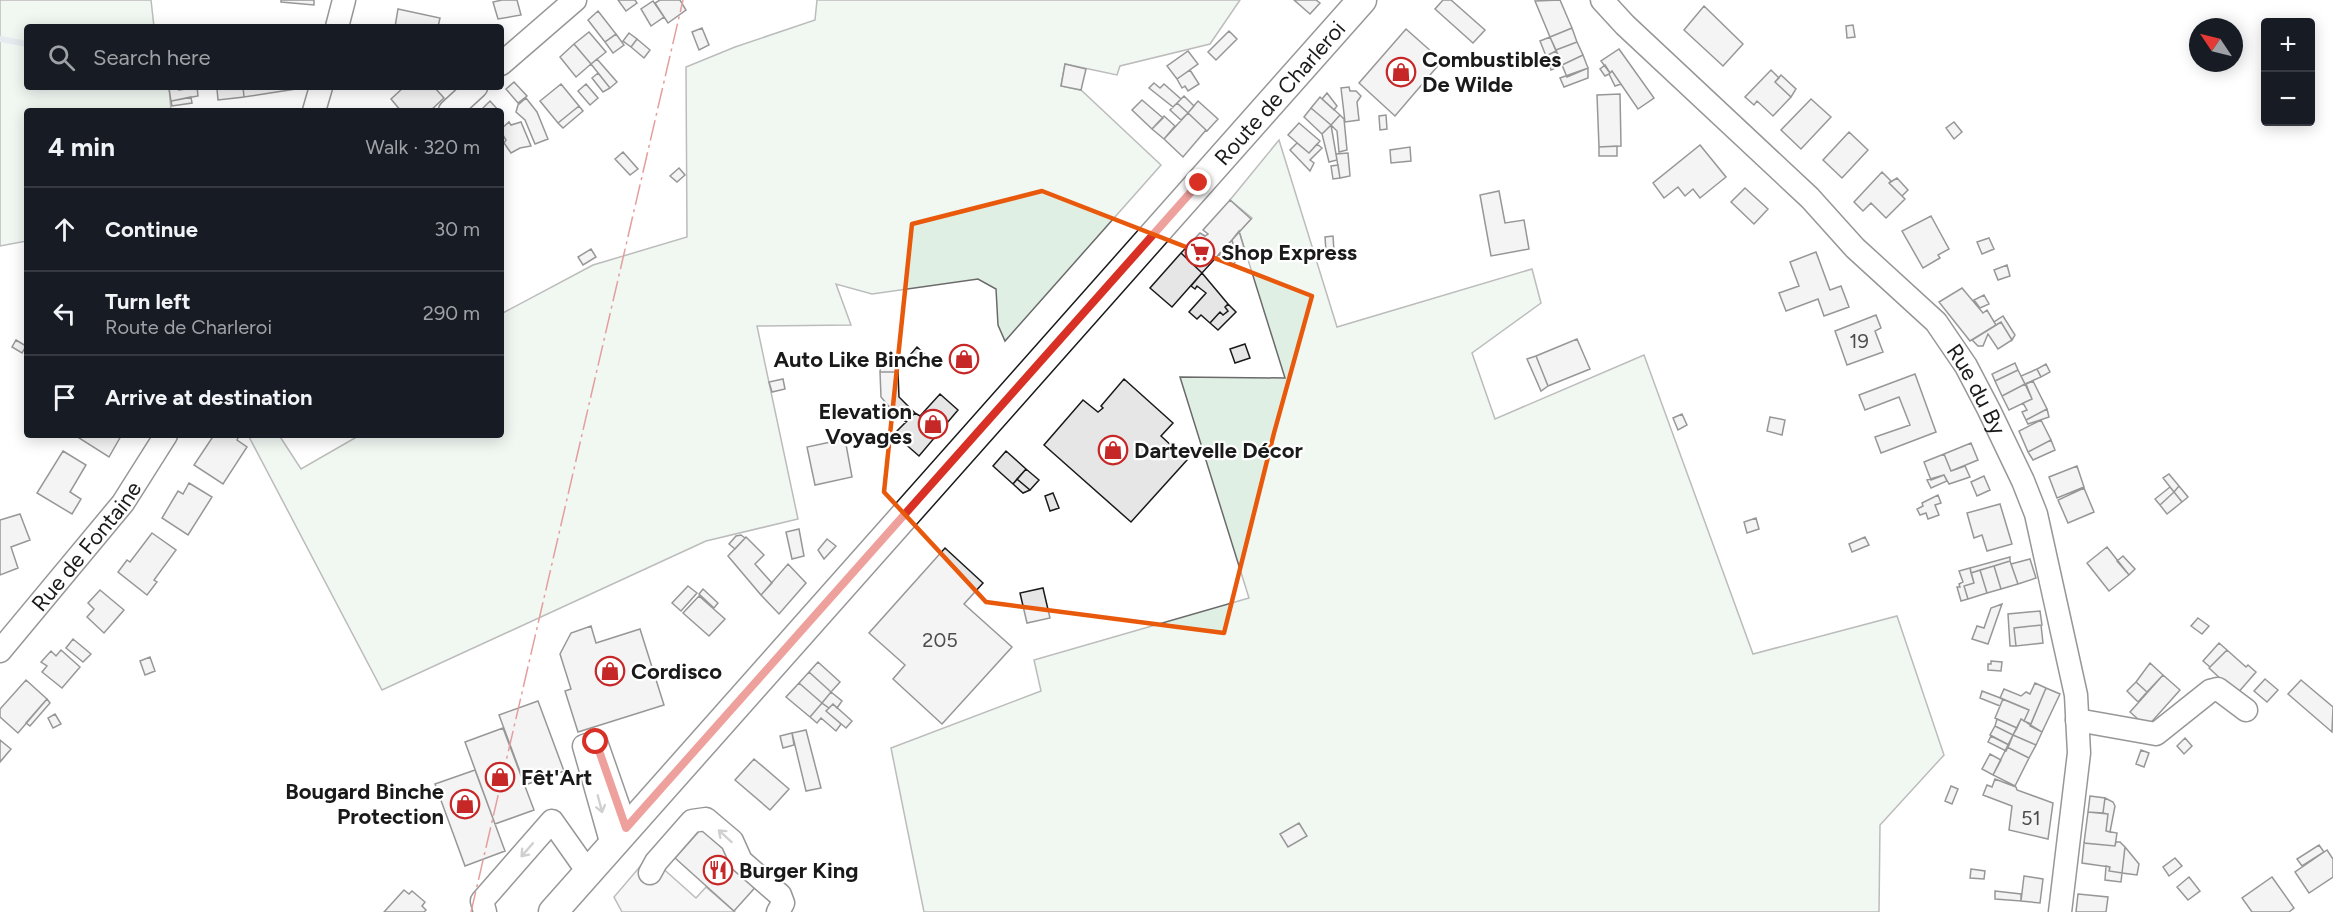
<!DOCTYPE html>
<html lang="en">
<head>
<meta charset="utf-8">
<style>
	:root { --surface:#171b24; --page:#20242c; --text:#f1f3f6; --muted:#9ea1a6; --line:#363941 }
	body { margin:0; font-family:Figtree,sans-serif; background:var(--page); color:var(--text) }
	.controls { position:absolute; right:18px; top:18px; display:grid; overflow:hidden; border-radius:6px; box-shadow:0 3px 15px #0003 }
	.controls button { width:54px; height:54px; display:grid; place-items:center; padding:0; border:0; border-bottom:2px solid var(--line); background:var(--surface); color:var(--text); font:30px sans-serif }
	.compass { position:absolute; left:2189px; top:18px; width:54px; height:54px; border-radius:50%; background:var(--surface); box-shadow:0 3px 15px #0003; rotate:305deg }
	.stop { position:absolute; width:18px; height:18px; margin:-14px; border:4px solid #d93025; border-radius:50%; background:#fff }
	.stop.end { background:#d93025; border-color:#fff; box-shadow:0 2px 6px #0008 }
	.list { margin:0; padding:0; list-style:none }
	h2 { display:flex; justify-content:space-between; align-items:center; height:78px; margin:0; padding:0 24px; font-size:26px }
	h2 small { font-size:20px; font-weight:400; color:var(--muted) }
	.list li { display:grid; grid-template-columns:39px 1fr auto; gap:18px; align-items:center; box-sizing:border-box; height:84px; padding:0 24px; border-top:2px solid var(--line) }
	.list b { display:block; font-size:22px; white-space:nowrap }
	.list p { margin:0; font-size:20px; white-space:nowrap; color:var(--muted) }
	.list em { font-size:20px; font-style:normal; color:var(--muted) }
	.icon { flex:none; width:33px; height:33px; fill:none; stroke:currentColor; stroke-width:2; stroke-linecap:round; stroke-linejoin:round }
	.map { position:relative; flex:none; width:2333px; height:912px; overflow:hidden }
	.search { position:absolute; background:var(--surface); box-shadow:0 3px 15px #0003; left:24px; top:24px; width:480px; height:66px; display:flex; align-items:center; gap:15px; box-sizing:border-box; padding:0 21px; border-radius:6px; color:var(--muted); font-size:22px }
	.panel { position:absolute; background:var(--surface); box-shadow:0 3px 15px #0003; left:24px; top:108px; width:480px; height:330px; border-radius:6px }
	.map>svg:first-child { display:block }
	.green { fill:#e0efe3; stroke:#6a6a6a; stroke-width:1.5 }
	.parking { fill:#ededed; stroke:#6a6a6a; stroke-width:1.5 }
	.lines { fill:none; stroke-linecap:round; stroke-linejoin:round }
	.stream { stroke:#c6d2dc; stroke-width:6 }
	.building { fill:#e6e6e6; stroke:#1a1a1a; stroke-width:1.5 }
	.minor-casing { stroke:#1a1a1a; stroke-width:25 }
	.major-casing { stroke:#1a1a1a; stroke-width:31 }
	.minor { stroke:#fff; stroke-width:22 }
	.major { stroke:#fff; stroke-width:28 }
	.power { stroke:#c62828; stroke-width:1.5; stroke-dasharray:21 4.5 3 4.5; stroke-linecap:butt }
	.oneway { stroke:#989898 }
	.route { stroke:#d93025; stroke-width:8 }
	.marked { fill:none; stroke:#e8590c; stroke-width:4.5; stroke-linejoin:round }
	.labels { text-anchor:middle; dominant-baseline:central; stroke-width:4.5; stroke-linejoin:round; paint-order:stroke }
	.number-label { font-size:20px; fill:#4d4d4d }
	.poi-label { font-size:22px; font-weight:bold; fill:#1a1a1a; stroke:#fff; text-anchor:start }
	.street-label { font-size:22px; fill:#1a1a1a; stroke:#fff }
</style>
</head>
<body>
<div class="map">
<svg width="2333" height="912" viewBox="0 0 2333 912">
	<rect width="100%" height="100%" fill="#fff"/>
	<!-- green -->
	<path class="green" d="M0,0H151L154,27H27V87H169L171,111H27V241L0,246Z
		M817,0H1240L1210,44L1120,66L1117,75L1065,64L1061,86L1081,90L1161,165L1005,341L998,325L996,289L978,279L872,294L836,284L851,325L757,326L798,519L706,541L382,690L248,435H279L301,469L360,435H501V314L593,265L687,237L686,67L735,47L815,20Z
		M1279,140L1337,327L1532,269L1541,303L1472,353L1495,419L1644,355L1753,654L1897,616L1944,755L1880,825L1879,912H924L891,748L1041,691L1034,660L1249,598L1180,377L1285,378L1239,231L1252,218L1230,200Z"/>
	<!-- parking -->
	<path class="parking" d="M649,856L696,898L706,887L735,912H622L614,897Z"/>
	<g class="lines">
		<!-- stream -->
		<path class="stream" d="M0,39L27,44"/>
	</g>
	<!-- building -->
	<path class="building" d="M281,0H314V5L281,2Z
		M502,0H517L521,15L498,19L493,2Z
		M618,0H635L637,3L626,11Z
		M660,0H680L686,10L668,23L655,3Z
		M1294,0H1316L1320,3L1310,14Z
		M1443,0H1451L1485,30L1473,43L1435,9Z
		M1443,0H1451L1485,30L1473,43L1435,9Z
		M1560,0L1572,28L1550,37L1535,1Z
		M653,1L664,17L651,26L641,9Z
		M1704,6L1743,44L1723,66L1684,30Z
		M398,9L440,18L438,27H395Z
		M598,11L616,34L605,42L588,20Z
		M1853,25L1855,37L1847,38L1846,26Z
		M702,28L709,45L699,50L692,32Z
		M1572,28L1577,42L1556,50L1550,37Z
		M1406,29L1442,61L1395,116L1359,83Z
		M1229,31L1237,39L1216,60L1208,52Z
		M589,32L606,52L591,64L574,44Z
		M629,33L637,39L631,47L623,41Z
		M616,34L624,45L613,53L605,42Z
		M1550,37L1556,51L1546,56L1540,41Z
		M637,39L650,50L644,58L631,47Z
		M1577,42L1583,55L1562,65L1556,50Z
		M574,44L591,64L576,77L560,57Z
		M1619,49L1654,98L1638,109L1612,71L1610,73L1601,61Z
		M1188,51L1198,64L1177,79L1167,66Z
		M1556,51L1562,65L1551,70L1546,56Z
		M1583,55L1588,68L1567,77L1562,65Z
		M597,59L617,82L610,88L591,64Z
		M1065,64L1086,69L1081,90L1061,86Z
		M1605,65L1610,73L1612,71L1621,84L1615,86L1609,74L1605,76L1600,69Z
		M1588,68V78L1564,87L1560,78Z
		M1190,70L1199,84L1188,91L1185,86L1182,88L1177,79Z
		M1771,70L1779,78L1775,82L1791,97L1773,116L1757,101L1754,105L1745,97Z
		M598,73L610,88L603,92L592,78Z
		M1781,75L1796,89L1791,97L1775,82Z
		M514,82L527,96L518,103L506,89Z
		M1154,83L1160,88L1164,84L1181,99L1173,107L1149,88Z
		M561,84L579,106L558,123L540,101Z
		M586,84L598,98L590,105L578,91Z
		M179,87V90L197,87L198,96L171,101L169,88Z
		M243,87H302V88L244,97Z
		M243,87L244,97L218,100L217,89Z
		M404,87H434L444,98L430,111H401L391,99Z
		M1349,87L1350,91H1356L1361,96L1357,102L1359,120L1345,122L1341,88Z
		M1327,93L1337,106L1334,110L1322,99Z
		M1620,94L1621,146L1599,147L1597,95Z
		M1184,96L1194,106L1188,113L1177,103Z
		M191,97L192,103L172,106L171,101Z
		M1320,97L1340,115L1331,125L1311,108Z
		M526,98L537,112L548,139L535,144L525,120L516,112L518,105Z
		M1811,99L1831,117L1801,149L1781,130Z
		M1142,100L1163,118L1152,129L1132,110Z
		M490,101L499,111H480Z
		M1198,101L1218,119L1207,131L1188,113Z
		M1177,103L1188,113L1181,120L1170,110Z
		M579,106L583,111L563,128L558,123Z
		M1311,108L1331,125L1322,134L1304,117Z
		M1188,113L1206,130L1183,157L1164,139Z
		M1340,115L1344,119L1347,150L1339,152L1337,131L1331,125Z
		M1386,115L1387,129L1380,130L1379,116Z
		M1164,116L1175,126L1164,139L1152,129Z
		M509,122L511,125L521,122L531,146L520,148L511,153L504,143L506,140L501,132V129Z
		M1954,122L1962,132L1954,139L1946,128Z
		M1299,123L1320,141L1309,153L1288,135Z
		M1331,125L1337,160L1329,162L1322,134Z
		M1849,132L1868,150L1842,178L1823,160Z
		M1297,143L1309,153L1317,144L1322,148L1310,160L1314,163L1310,171L1290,150Z
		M1700,145L1726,177L1700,198L1693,189L1685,196L1678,187L1664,198L1653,183Z
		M1617,146V156H1599V147Z
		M1410,147L1411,161L1391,163L1390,150Z
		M623,152L638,169L630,175L615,159Z
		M1348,153L1350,176L1340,178L1336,154Z
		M1338,165L1340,178L1333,179L1331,166Z
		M679,168L685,175L677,182L670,176Z
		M1882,172L1891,181L1889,183L1905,199L1886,218L1871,203L1863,211L1854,202Z
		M1897,178L1908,190L1902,196L1889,183Z
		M1745,188L1768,209L1754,224L1731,202Z
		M1499,191L1505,223L1524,220L1529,249L1491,256L1480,195Z
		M1230,200L1251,219L1202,273L1181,253L1200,233L1205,236L1208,234L1203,230Z
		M1931,216L1949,249L1938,255L1940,258L1923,268L1902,231Z
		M1239,231L1245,251L1237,260L1232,240Z
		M1333,236L1334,251H1326L1325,237Z
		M1989,238L1994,249L1982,254L1977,242Z
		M1232,240L1237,260L1232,266L1219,254Z
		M591,249L596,257L583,265L578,257Z
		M1816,252L1830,290L1841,286L1849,307L1824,316L1818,299L1786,311L1779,293L1799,286L1790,262Z
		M1181,253L1202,273L1172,307L1150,288Z
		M2007,265L2010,276L1998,280L1994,270Z
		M1202,273L1228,304L1225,307L1228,311L1223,315L1220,312L1210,323L1201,315L1197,319L1189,312L1206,293L1197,286L1195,289L1191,286Z
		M1962,288L1983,313L1987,310L1996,325L1970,341L1939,302Z
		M1984,295L1989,304L1980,308L1974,300Z
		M1228,304L1236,312L1218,330L1210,323L1220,312L1223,315L1228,311L1225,307Z
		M1876,315L1881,328L1875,331L1883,352L1847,365L1835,331Z
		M2003,316L2015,335L2012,340L2001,322L1996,325L1994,322Z
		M2001,322L2012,340L1998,349L1988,334L1983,346H1978L1972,340Z
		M1577,339L1590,369L1548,386L1536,356Z
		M16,340L26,346L22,353L12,347Z
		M1245,344L1250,358L1235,363L1230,349Z
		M917,347L930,359L925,365L911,354Z
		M1536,356L1548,386L1541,391L1527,359Z
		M2015,363L2018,370L1995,381L1992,374Z
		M881,364H898V372H880Z
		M2046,364L2050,372L2041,377L2037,369Z
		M2037,369L2041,377L2025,384L2021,376Z
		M2018,370L2025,384L2002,396L1995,381Z
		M880,372H898L899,397L915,413L906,422L891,409L881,397Z
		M1915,374L1936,432L1881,453L1875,437L1910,425L1899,397L1865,410L1859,395Z
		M783,379L785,389L772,392L769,382Z
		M1124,379L1173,423L1161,436L1187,460L1131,522L1044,445L1083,400L1098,412L1103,408L1101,406Z
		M2033,381L2047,409L2026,420L2022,412L2027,410L2023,403L2032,399L2026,384Z
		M2025,384L2032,399L2009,410L2002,396Z
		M940,394L958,410L919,456L894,434L915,413L920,416Z
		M2047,409L2049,417L2028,424L2026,420Z
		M1682,414L1687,425L1678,430L1673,418Z
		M1770,417L1785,420L1782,435L1767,431Z
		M2041,420L2051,440L2028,452L2019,431Z
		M80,435H120L121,436L109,457L79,438Z
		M214,435H234L238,438L237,440L247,447L223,484L194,465Z
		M845,439L852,477L815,485L807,447Z
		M2051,440L2055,450L2033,460L2028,452Z
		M1971,443L1978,460L1951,471L1944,454Z
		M63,451L86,465L70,492L81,499L72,514L37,493Z
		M1006,451L1026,469L1013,484L993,466Z
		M1944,454L1951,471L1965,466L1970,477L1949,484L1944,475L1931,480L1924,462Z
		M2077,466L2084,487L2057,498L2049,477Z
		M1026,469L1039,480L1030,490L1017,479Z
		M2169,474L2179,486L2174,492L2163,478Z
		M1944,475L1947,481L1931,488L1927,480Z
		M1984,476L1990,490L1977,496L1971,482Z
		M1017,479L1030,490L1023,493L1013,484Z
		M189,483L212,497L188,535L162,518L178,491L183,494Z
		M2179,486L2188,497L2182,502L2174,492Z
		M2170,487L2174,492L2160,505L2155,499Z
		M2084,488L2094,512L2068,523L2058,500Z
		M2174,492L2182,502L2167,514L2160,505Z
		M1053,493L1059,508L1050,511L1045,496Z
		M1938,495L1941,503L1935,505L1939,515L1928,519L1926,513L1920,515L1917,509L1923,506L1922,503Z
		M2000,504L2012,544L1987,551L1982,535L1974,538L1967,513Z
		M20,514L30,540L11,547L18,568L0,575V520Z
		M1756,518L1759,529L1747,533L1744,522Z
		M799,529L804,556L792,559L786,532Z
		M152,533L176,550L154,580L157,582L147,595L118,572L127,560L130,562Z
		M741,535L745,538L735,549L729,544L736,536Z
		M746,537L764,555L755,564L772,583L761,595L728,556Z
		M1865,537L1869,545L1852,552L1849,544Z
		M827,539L836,546L824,559L818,550Z
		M2107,547L2129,575L2109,591L2087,563Z
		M945,548L983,583L964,604L1012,647L942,724L893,679L905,665L869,633Z
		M2123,556L2135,569L2129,575L2117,561Z
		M2010,557V561L1971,573L1970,568Z
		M2030,559L2036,578L2018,584L2011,564Z
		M2010,561L2018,584L2001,589L1994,566Z
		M788,564L806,583L779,614L761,595Z
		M1994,566L2001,589L1987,593L1980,570Z
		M1970,568L1974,583L1964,586L1968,599L1961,601L1957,587H1960L1959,584L1963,582L1959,571Z
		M1980,570L1987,593L1968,599L1964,586L1974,583L1971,573Z
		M688,586L697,593L681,611L672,603Z
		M1043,588L1050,618L1027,623L1020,593Z
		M703,589L718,603L714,608L699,594Z
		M100,590L124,610L104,633L87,617L94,609L88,603Z
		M699,596L725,619L709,636L683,613Z
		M2002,604L1988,644L1972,639L1977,626L1984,628L1991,608Z
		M2040,611L2042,625L2014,628L2016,646H2010L2008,614Z
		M2198,618L2209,626L2202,634L2191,626Z
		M2041,625L2043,643L2016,646L2014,628Z
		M591,626L596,643L640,629L664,705L578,732L565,691L571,689L560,654L571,633Z
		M73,639L91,654L83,662L66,648Z
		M2219,643L2227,650L2210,667L2203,661Z
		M61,650L80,667L62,688L42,672L47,666L41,662L51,651L56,656Z
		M2227,650L2246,667L2248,665L2256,672L2237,694L2209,668Z
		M150,657L155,671L145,675L140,661Z
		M1991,661L2002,662L2001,671L1988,670V664H1991Z
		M818,662L840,682L831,692L809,672Z
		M2150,663L2163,675L2147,692L2136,682Z
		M809,672L831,692L822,703L799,683Z
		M2163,675L2180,690L2147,727L2130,712Z
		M2265,679L2278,690L2267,702L2254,691Z
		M26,680L47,699L18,733L0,717V709Z
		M2301,680L2333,707L2332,732L2288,694Z
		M2136,682L2147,692L2138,702L2127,691Z
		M799,683L822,703L810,717L786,697Z
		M2035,683L2046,688L2031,724L2024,721L2029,710L2000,698L2004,689L2021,696L2026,692L2030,694Z
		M2046,688L2060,694L2042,732L2030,726Z
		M1982,691L2003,699L2000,706L1980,698Z
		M831,692L842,701L837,708L833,704L829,708L822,703Z
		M47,699L50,703L30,726L26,723Z
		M2003,699L2029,710L2024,721L2021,719L2017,728L1995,718Z
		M538,701L564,771L525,785L499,715Z
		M822,703L829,708L826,711L841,724L836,731L821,718L817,723L810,717Z
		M833,704L852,721L846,728L826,711Z
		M55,714L61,724L53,728L48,718Z
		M1997,719L2017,728L2013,735L1995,726Z
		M2021,719L2042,732L2036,745L2013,735Z
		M1995,726L2013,735L2009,745L1990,735Z
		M503,728L534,810L495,824L465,742Z
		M806,730L821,788L806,791L792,733Z
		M792,733L794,745L783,748L780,736Z
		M2013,735L2036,745L2029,758L2007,747Z
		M1991,736L2009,745L2006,751L1988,742Z
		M2185,738L2192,746L2184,754L2177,746Z
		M0,740L11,749L0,762Z
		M2007,747L2029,758L2015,786L1993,775Z
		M2141,750L2149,753L2144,767L2136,764Z
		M1990,754L2001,760L1993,775L1982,769Z
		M754,759L789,789L770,810L735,780Z
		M475,770L505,851L465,866L435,784Z
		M1995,779L2016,787L2017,790L2053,803L2048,839L2009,830L2012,806L1983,795L1987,785L1992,787Z
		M1951,786L1958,789L1952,804L1945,801Z
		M2090,796L2105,798L2103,813L2088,812Z
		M2105,798L2113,802L2115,806L2110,832L2106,831L2108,814L2103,813Z
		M2088,812L2108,814L2106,831L2117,833L2115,846L2084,843Z
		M1299,823L1307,836L1288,847L1280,834Z
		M701,829L760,882L734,911L675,858Z
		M2116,842H2120L2125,847L2122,873L2109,871L2110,867L2082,863L2084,843L2115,846Z
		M2319,845L2324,852L2302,866L2297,859Z
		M2125,847L2139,864L2137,875L2122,873Z
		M2327,850L2333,859V877L2309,893L2295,872Z
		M2175,858L2182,866L2169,876L2163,867Z
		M2106,866L2110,867L2109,871L2122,873L2121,882L2105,880Z
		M1971,869L1985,871L1984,879L1970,878Z
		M2024,876L2043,879L2040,903L2021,901Z
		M2189,877L2200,891L2188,900L2177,887Z
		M2272,877L2294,908L2289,912H2252L2242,898Z
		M404,890L409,894L412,891L425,902L422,906L426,910L424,912H384Z
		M1995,891L2021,894V901L1995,899Z
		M2078,894L2108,897L2106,912H2076Z"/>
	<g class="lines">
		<!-- minor casing -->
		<g class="minor-casing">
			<g id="minor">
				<path id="s1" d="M1602,0L1625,25L1810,198L1855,248L1936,322L1966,366L1989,410L2023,481L2036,514L2076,695L2079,753L2060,912"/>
				<path d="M337,27L344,0"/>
				<path d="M501,64L575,0"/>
				<path d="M314,111L321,87"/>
				<path d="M450,111L476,87"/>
				<path id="s2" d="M0,651L123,503L166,435"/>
				<path d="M2077,720L2156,734L2210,691L2218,689L2246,710"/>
				<path d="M612,845L584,746L596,742L626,828"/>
				<path d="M650,873L656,862L692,821L706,819L732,841L741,861L780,895L783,903L778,912"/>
				<path d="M485,912L482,901L552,821L588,872"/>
			</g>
		</g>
		<!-- major casing -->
		<g class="major-casing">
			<g id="major">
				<path id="s3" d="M553,912L1362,0"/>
			</g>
		</g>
		<!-- minor -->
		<use href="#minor" class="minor"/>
		<!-- major -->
		<use href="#major" class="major"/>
		<!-- power -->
		<path class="power" d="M471,912L683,0"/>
	</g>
	<!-- one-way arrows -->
	<defs><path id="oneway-shaft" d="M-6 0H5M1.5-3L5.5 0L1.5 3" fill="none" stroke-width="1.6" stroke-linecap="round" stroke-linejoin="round" transform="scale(1.5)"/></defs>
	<g class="oneway">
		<use href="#oneway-shaft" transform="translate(600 804) rotate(75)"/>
		<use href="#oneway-shaft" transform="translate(725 836) rotate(-138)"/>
		<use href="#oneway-shaft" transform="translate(527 850) rotate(131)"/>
	</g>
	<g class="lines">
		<!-- route -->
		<path class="route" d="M596,742L626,828L1199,183"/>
	</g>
	<!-- marked area -->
	<path d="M0 0H2333V912H0ZM1042,191L1312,296L1274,433L1224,633L986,602L884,492L912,224Z" fill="#fff" fill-opacity=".55" fill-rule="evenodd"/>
	<path class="marked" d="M1042,191L1312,296L1274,433L1224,633L986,602L884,492L912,224Z"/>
	<!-- icons -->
	<defs>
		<g id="shop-ring" transform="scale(1.5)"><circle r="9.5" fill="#fff" stroke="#c62828" stroke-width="1.5"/><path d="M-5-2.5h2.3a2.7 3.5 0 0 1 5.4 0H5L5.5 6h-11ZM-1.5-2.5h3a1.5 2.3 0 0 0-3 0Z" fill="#c62828"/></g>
		<g id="supermarket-ring" transform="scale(1.5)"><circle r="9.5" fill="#fff" stroke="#c62828" stroke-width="1.5"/><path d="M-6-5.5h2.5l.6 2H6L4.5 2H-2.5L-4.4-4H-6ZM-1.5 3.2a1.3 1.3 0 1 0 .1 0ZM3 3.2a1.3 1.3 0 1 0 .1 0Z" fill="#c62828"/></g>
		<g id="restaurant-ring" transform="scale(1.5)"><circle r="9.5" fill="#fff" stroke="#c62828" stroke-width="1.5"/><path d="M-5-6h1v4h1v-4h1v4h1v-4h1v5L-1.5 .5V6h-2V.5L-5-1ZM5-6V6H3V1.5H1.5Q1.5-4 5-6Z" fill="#c62828"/></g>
	</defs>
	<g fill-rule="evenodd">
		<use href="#shop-ring" x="1401" y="72"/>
		<use href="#supermarket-ring" x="1200" y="252"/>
		<use href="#shop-ring" x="964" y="359"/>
		<use href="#shop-ring" x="933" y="424"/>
		<use href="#shop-ring" x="1113" y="450"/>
		<use href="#shop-ring" x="610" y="671"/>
		<use href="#shop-ring" x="500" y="777"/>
		<use href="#shop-ring" x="465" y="804"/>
		<use href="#restaurant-ring" x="718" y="870"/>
	</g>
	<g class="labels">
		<!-- number labels -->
		<g class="number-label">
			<text x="1859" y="341">19</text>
			<text x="940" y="640">205</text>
			<text x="2031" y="818">51</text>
		</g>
		<!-- poi labels -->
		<g class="poi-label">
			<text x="1422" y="59">Combustibles<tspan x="1422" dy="25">De Wilde</tspan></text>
			<text x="1221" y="252">Shop Express</text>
			<text x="943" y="359" text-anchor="end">Auto Like Binche</text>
			<text x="912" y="411" text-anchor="end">Elevation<tspan x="912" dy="25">Voyages</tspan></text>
			<text x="1134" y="450">Dartevelle Décor</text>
			<text x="631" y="671">Cordisco</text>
			<text x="521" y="777">Fêt'Art</text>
			<text x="444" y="791" text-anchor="end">Bougard Binche<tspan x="444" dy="25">Protection</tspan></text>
			<text x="739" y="870">Burger King</text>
		</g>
		<!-- street labels -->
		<g class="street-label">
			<text stroke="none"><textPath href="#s3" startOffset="1095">Route de Charleroi</textPath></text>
			<text stroke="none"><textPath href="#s1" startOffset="543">Rue du By</textPath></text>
			<text stroke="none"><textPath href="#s2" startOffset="136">Rue de Fontaine</textPath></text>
		</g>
	</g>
</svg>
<div class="controls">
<button>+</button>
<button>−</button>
</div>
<svg class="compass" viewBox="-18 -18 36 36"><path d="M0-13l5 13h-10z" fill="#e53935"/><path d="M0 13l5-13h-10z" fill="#9ea1a6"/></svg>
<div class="stop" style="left:596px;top:742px"></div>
<div class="stop end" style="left:1199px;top:183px"></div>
<div class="search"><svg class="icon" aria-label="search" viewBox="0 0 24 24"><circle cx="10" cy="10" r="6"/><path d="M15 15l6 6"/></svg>Search here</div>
<section class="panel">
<h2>4 min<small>Walk · 320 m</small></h2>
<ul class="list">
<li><svg class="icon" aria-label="ahead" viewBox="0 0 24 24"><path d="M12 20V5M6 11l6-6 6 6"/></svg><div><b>Continue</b></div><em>30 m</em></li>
<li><svg class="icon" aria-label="left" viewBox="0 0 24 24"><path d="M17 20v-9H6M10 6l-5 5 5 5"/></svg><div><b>Turn left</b><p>Route de Charleroi</p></div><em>290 m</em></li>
<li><svg class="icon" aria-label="arrive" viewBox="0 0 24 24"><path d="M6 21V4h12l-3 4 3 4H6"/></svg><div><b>Arrive at destination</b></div></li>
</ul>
</section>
</div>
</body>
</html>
